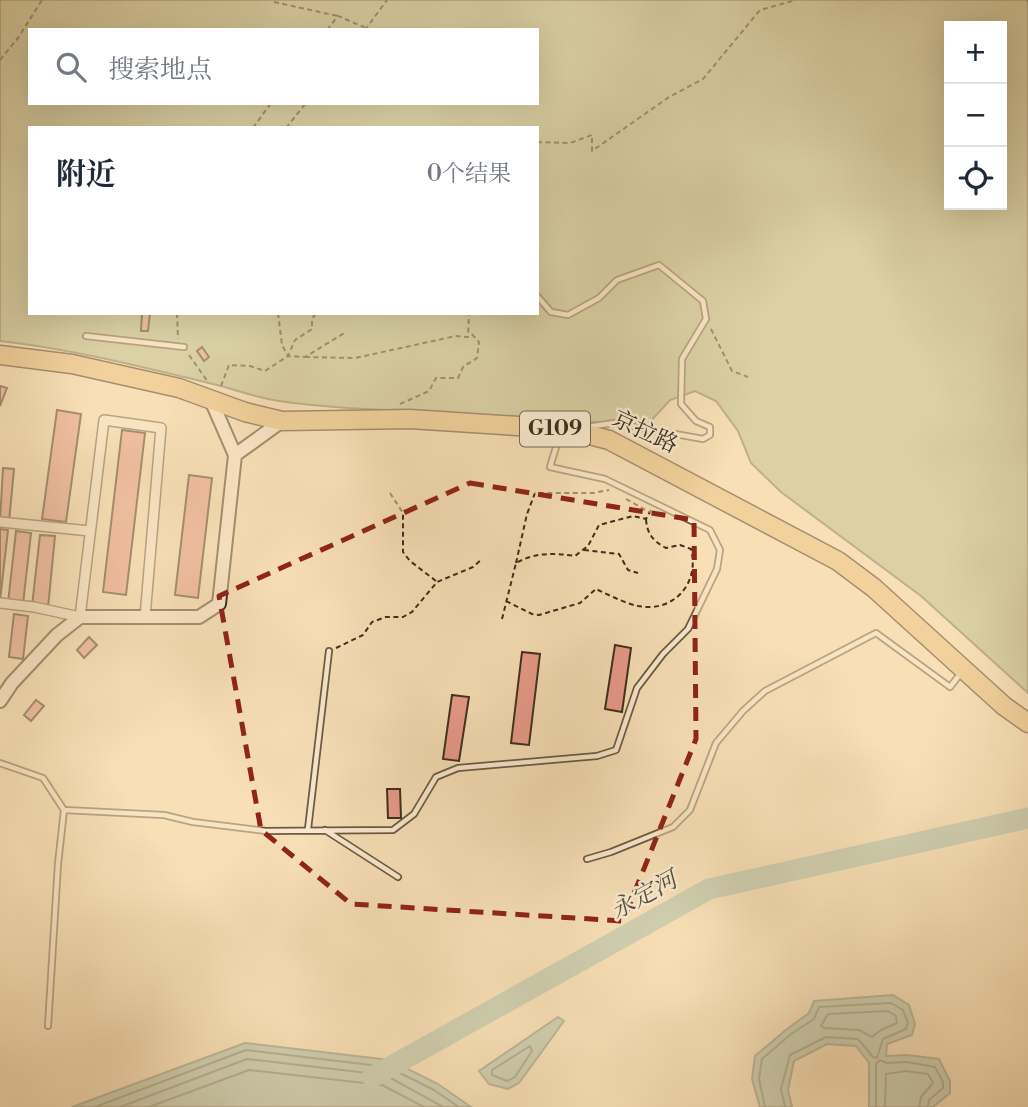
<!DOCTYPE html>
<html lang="zh">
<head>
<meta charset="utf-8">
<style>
	:root { --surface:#fff; --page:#f6f6f7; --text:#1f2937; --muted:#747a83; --line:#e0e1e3 }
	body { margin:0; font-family:"Libre Bodoni","Noto Serif SC",serif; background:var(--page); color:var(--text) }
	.controls { position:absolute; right:21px; top:21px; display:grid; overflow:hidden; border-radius:0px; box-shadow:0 7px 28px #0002 }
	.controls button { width:63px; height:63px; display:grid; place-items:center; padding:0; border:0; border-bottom:2px solid var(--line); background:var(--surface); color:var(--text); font:35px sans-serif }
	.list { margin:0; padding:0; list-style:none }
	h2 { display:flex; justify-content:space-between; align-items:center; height:91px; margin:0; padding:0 28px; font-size:30px }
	h2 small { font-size:23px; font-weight:400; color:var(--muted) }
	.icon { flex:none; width:38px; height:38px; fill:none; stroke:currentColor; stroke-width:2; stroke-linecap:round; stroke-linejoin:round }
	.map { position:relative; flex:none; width:1028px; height:1107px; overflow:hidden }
	.search { position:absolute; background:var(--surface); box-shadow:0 7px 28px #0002; left:28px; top:28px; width:511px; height:77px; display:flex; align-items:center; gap:18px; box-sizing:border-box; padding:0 24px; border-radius:0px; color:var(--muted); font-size:26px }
	.panel { position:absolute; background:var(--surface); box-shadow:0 7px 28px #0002; left:28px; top:126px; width:511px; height:189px; border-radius:0px }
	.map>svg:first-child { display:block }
	.green { fill:#b9c291; stroke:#7b7856; stroke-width:2; fill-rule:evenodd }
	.water { fill:#9fbda8; stroke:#788470; stroke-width:2 }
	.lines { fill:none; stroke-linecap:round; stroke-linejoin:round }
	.shore { stroke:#6e7662; stroke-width:2 }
	.river { stroke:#9fbda8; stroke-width:21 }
	.building { fill:#e99b8b; stroke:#3d2f1c; stroke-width:2 }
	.lane-casing { stroke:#6c5b43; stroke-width:8 }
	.street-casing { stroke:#6c5b43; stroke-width:12 }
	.secondary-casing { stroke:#3d2f1c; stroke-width:16 }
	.highway-casing { stroke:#3d2f1c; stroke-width:21 }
	.path { stroke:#3d2f1c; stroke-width:2; stroke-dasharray:5 3.5; stroke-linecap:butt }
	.lane { stroke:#faead0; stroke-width:4.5 }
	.street { stroke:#faead0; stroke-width:9 }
	.secondary { stroke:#faead0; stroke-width:12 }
	.highway { stroke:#ecc07c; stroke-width:18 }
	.marked { fill:none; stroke:#8f2418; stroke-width:5; stroke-dasharray:14 9; stroke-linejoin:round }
	.labels { text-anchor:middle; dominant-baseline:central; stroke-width:5; stroke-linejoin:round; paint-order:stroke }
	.shield { fill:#faead0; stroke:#766752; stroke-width:2 }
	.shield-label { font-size:21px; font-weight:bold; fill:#3d2f1c }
	.street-label { font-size:23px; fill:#3d2f1c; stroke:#faead0 }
	.water-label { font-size:24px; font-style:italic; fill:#56523f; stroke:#faead0 }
</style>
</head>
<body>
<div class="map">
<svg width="1028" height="1107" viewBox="0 0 1028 1107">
	<rect width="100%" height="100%" fill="#f8dfb7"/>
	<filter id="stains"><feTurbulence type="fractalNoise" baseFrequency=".00286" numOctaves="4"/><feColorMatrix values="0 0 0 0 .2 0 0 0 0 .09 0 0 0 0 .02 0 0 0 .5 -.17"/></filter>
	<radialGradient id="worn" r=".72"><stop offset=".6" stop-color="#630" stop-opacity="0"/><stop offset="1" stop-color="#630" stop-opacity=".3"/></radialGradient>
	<!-- green -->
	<path class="green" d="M0,0H1028V693L921,596L781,492L751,463L738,431L716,401L695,391L670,400L649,423C589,424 529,417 469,414C406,410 341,410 279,401C257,398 234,389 213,384C142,367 72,349 0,341ZM949,26H1002V205H949ZM30,30H537V103H30ZM30,128H537V313H30Z"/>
	<!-- water -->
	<path class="water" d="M893,995L909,1005L915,1024L912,1035L887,1044L886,1056L907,1055L939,1059L950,1081V1093L933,1107H869V1063L856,1046L827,1044L794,1061L788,1090L792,1107H760L752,1079L755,1056L787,1029L809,1013L814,1001Z
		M558,1017L564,1021L519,1083L508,1089L489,1084L479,1071Z
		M245,1043L390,1060L438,1084L471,1107H72Z"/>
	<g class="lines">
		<!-- shore -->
		<path class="shore" d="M888,1011L896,1016L897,1023L881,1030L872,1037L859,1030L824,1028L821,1026L828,1014Z
			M530,1046L532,1051L515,1077L507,1081L492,1075V1070Z
			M95,1107L246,1050L388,1067L434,1090L459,1107
			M120,1107L247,1059L385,1075L443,1107
			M149,1107L249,1070L382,1085L424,1107
			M765,1107L759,1079L762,1059L791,1034L814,1019L819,1007L891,1003L903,1010L908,1023L906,1029L883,1039L877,1058L873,1057L858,1039L826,1037L790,1055L781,1089L785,1107
			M876,1107V1064L880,1060L887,1063L907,1062L935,1067L943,1082V1088L929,1100L928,1107
			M885,1107L886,1074L906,1071L928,1074L933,1083L921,1097L919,1107"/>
		<!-- river -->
		<path class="river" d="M372,1077L709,889L1028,818"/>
	</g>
	<!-- building -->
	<path class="building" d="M142,313H150L148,331H141Z
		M202,347L209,357L204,361L197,351Z
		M0,386L7,388L0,406Z
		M57,410L81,414L66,522L42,519Z
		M122,430L145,433L126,595L103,592Z
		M3,468L14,469L9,522L0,521Z
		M189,475L212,478L198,598L175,595Z
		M0,529L8,530L0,601Z
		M16,531L31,533L23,604L8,603Z
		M40,535L55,536L48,608L32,606Z
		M14,614L28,616L23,659L9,657Z
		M89,637L97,645L84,658L77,650Z
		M615,645L631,648L622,712L605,709Z
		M522,652L540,654L529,745L511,743Z
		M452,695L469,697L459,761L443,759Z
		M36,700L44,706L31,721L24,715Z
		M387,789H400L401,818H388Z"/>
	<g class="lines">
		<!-- lane casing -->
		<g class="lane-casing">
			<path id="lane" d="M537,296L551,312L568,315L599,298L617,280L659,265L703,301L706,319L682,359L681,404L696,421L710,427V435L703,439L614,423L587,427
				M86,336L184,347
				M0,763L43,778L64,810L164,815L193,822L266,831L393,830L414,814L436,777L458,768L597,756L616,750L637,688L663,654L688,629L717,569L720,550L710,530L673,512L605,479L550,467L560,434
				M308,829L329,651
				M325,830L398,877
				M587,859L611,852L673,827L690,810L716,743L743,711L765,691L876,633L950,687L961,673
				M48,1026L58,864L64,810"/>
		</g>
		<!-- street casing -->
		<g class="street-casing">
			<path id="street" d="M0,522L90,531
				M0,603L34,607L80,617L104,420L161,428L145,617"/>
		</g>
		<!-- secondary casing -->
		<g class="secondary-casing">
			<path id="secondary" d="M211,400L235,455L282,421
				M0,701L12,683L57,635L80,617H199L219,604L235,455"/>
		</g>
		<!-- highway casing -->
		<g class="highway-casing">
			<path id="highway" d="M0,355L72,364L179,388L245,412L282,421L410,419L548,428L582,433L609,440L838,561L874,588L1004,706L1028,723"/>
		</g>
		<!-- path -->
		<path class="path" d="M1027,0L1028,2
			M274,2L338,16
			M327,30L338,16L366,28
			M365,30L387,0
			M0,60L18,38L42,0
			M253,128L271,103
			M286,128L306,103
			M537,142L570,143L592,135V151L669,97L703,79L760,10L796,0
			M177,313L178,339
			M278,313L282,345L288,356L305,357L346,332
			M711,329L732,371L748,377
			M189,355L208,382
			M305,357L355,358L456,336L468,337L469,313
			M221,386L229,365L250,366L265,371L288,356L295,340L312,329V319L316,313
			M400,404L429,391L436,378H458L463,367L477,358L479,342L470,332
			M390,493L403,513V552L410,561L436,581
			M626,499L649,512
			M584,550L619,554L628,570L638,573
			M516,563L527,514L535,493H593L609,490
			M506,601L532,614L539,615L580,603L596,589C609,595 624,603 638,606C674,613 700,583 691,549L680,545L666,548C653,541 647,534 646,519
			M502,619L516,563C536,552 554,553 575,556L588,546L599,525L633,516L646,519L651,510
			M336,648L363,635L372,622L386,617H403L412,612L437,582L473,567L481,560"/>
		<!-- lane -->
		<use href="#lane" class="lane"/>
		<!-- street -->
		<use href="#street" class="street"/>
		<!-- secondary -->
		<use href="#secondary" class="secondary"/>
		<!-- highway -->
		<use href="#highway" class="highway"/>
	</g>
	<!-- marked area -->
	<path d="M0 0H1028V1107H0ZM470,483L694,520L696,739L623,921L351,904L261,830L219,596Z" fill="#f8dfb7" fill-opacity=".55" fill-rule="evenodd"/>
	<path class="marked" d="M470,483L694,520L696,739L623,921L351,904L261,830L219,596Z"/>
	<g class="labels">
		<!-- shield labels -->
		<rect class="shield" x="520" y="411.5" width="70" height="35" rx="5"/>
		<g class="shield-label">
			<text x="555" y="429">G109</text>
		</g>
		<!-- street labels -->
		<g class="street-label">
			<text transform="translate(645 432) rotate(25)">京拉路</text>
		</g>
		<!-- water labels -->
		<g class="water-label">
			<text transform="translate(644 896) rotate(-29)">永定河</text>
		</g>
	</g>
	<rect width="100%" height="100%" filter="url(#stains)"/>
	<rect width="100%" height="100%" fill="url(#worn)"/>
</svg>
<div class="controls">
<button>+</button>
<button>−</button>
<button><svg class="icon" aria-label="locate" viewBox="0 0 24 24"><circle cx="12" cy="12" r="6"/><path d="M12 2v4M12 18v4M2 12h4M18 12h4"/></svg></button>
</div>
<div class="search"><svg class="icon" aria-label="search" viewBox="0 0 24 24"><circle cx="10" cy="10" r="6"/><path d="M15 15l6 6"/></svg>搜索地点</div>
<section class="panel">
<h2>附近<small>0个结果</small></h2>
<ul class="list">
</ul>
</section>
</div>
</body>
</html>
